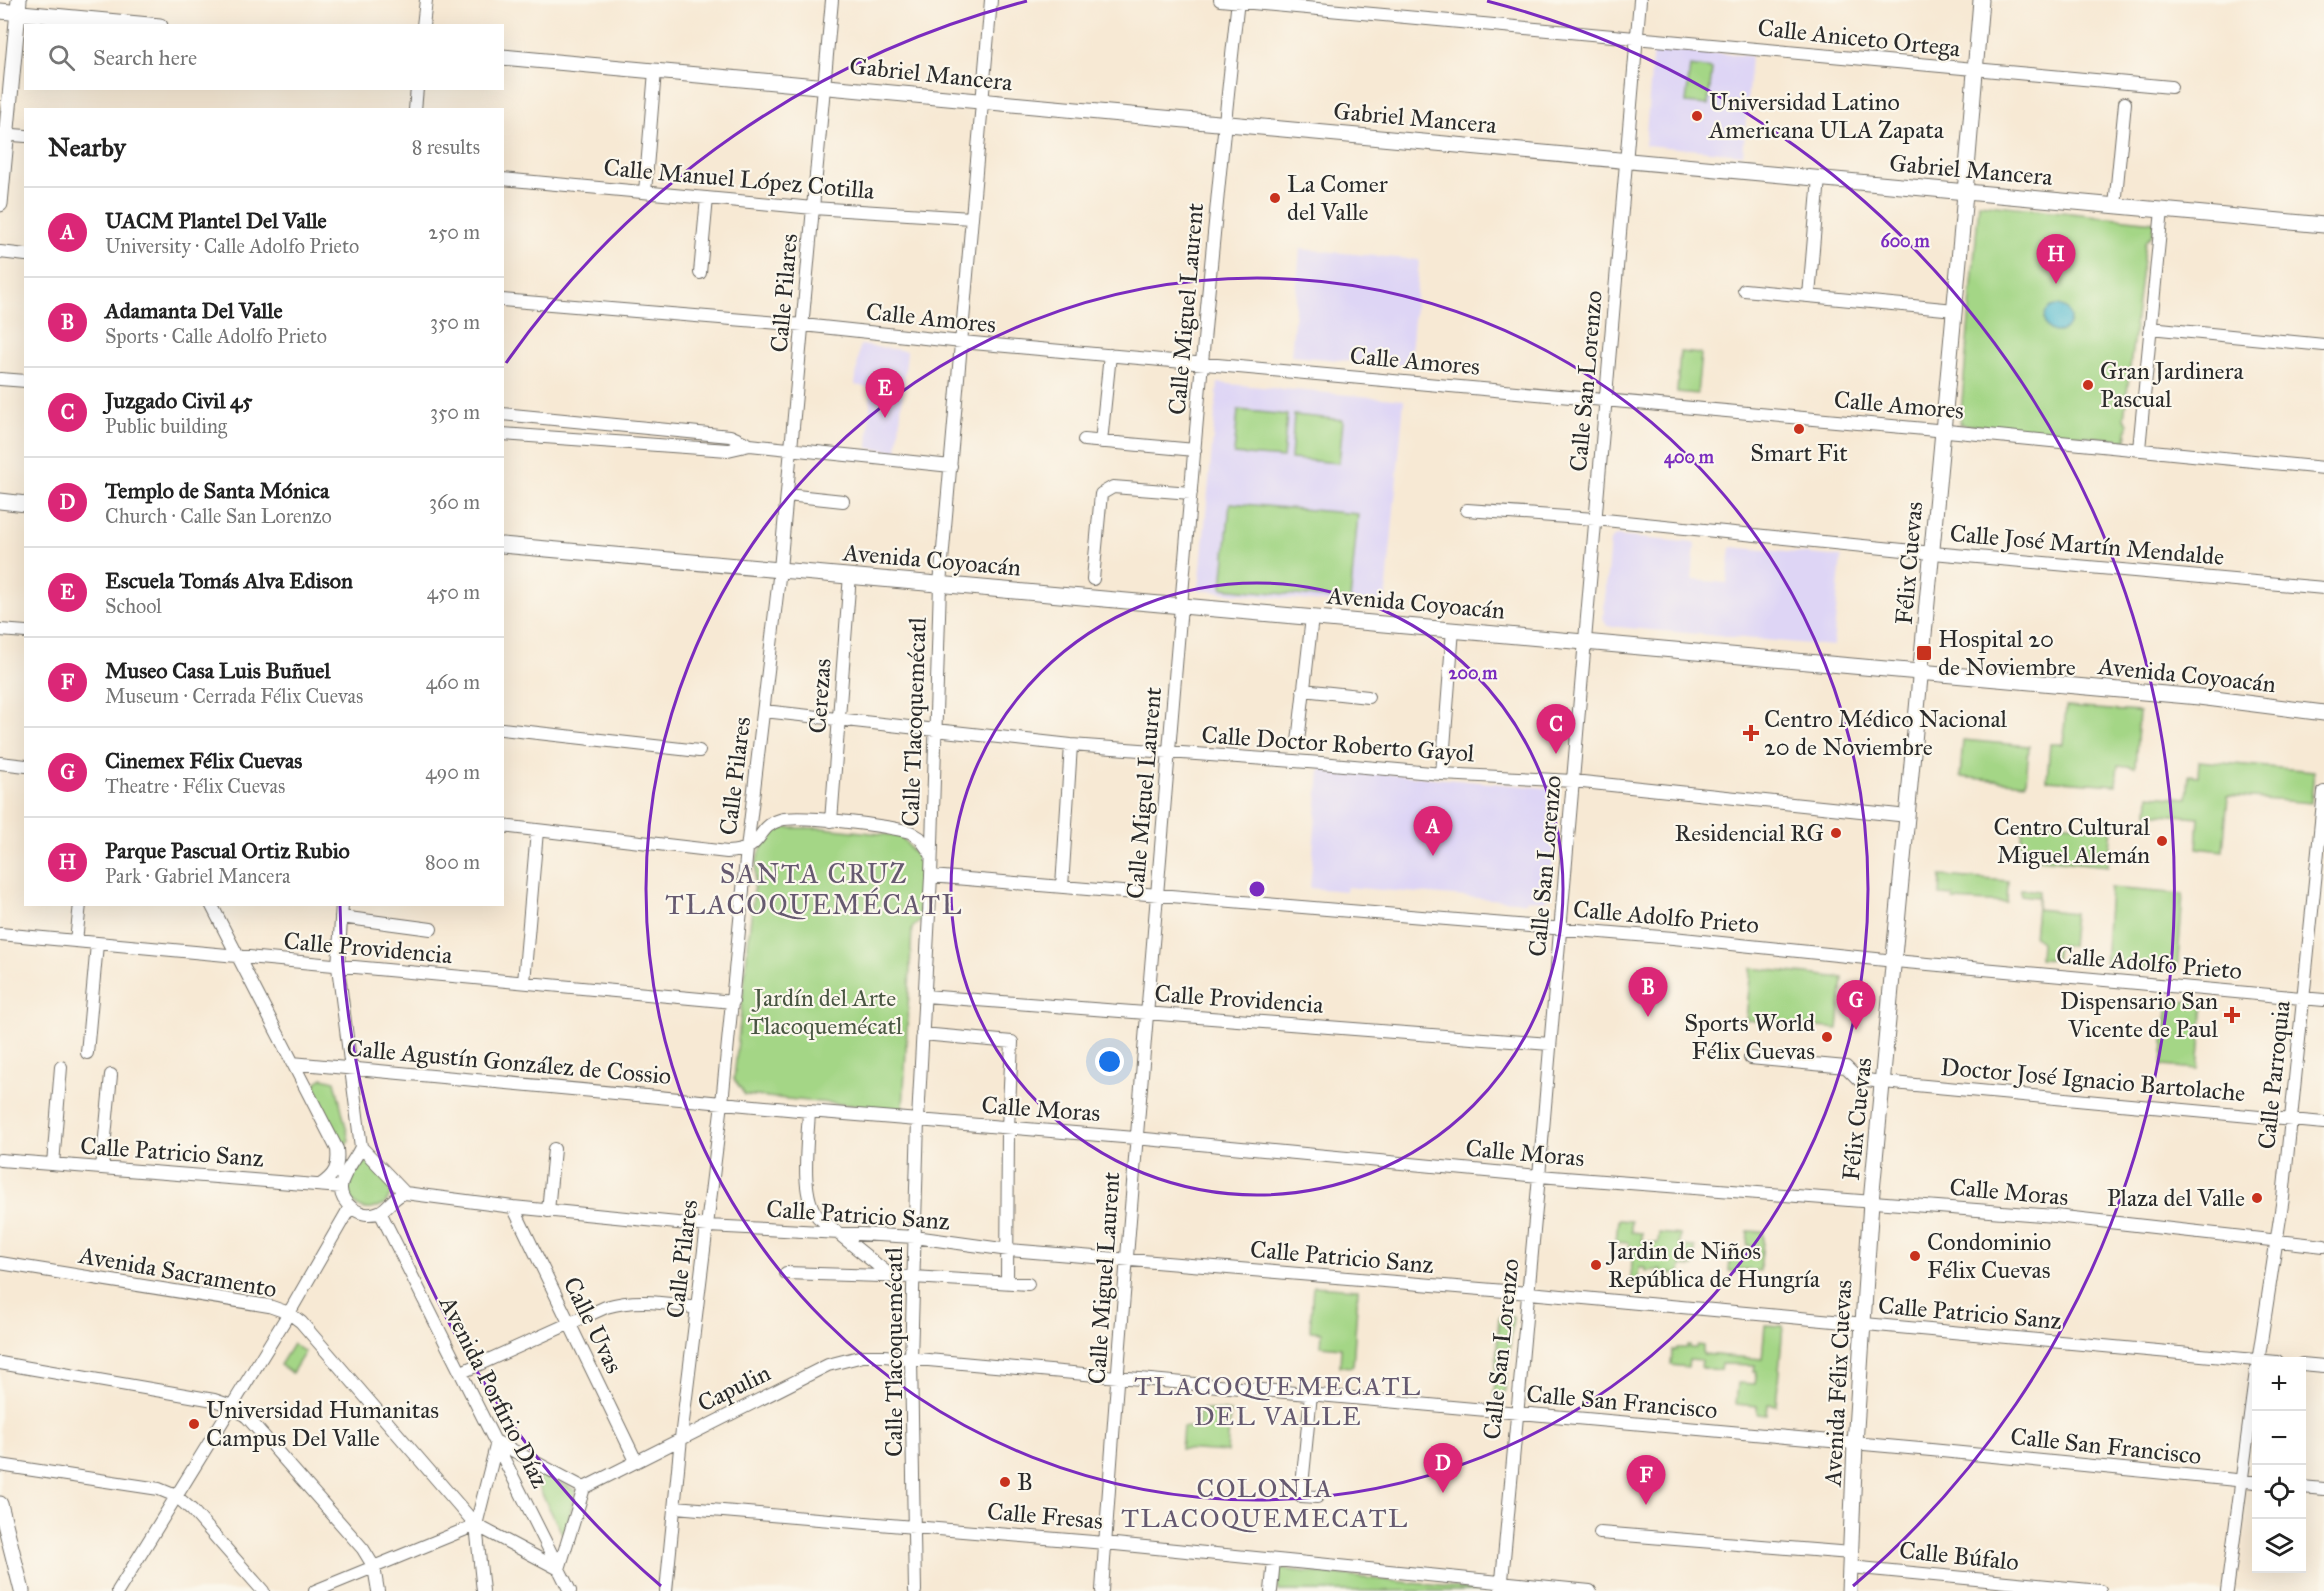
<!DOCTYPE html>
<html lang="en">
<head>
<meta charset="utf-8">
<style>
	:root { --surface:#fff; --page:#f6f6f6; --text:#222; --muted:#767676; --line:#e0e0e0; --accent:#db2777 }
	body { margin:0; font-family:"IM FELL Great Primer",serif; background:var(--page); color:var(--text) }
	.controls { position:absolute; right:18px; bottom:18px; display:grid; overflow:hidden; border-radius:0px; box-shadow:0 6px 24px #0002 }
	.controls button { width:54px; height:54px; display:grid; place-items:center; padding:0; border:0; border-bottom:2px solid var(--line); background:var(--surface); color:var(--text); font:30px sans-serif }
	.you { position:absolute; left:1110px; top:1062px; width:21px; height:21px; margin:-15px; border:4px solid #fff; border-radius:50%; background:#1a73e8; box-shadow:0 0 0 9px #1a73e833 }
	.badge { display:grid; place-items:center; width:39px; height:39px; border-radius:50%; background:var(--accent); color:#fff; font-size:20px; font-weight:700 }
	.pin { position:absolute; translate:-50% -50px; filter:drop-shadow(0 2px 3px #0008) }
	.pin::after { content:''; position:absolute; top:32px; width:21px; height:18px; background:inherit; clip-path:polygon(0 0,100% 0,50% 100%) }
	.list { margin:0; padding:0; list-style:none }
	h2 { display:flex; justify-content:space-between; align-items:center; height:78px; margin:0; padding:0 24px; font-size:26px }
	h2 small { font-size:20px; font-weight:400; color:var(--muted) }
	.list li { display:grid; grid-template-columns:39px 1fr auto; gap:18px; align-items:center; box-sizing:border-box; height:90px; padding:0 24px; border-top:2px solid var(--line) }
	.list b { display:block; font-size:22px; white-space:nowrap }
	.list p { margin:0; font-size:20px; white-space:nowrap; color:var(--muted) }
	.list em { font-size:20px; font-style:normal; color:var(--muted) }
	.icon { flex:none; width:33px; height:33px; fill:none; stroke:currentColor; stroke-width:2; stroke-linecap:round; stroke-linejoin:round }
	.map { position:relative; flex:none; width:2324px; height:1591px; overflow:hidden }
	.search { position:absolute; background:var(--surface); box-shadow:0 6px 24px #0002; left:24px; top:24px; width:480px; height:66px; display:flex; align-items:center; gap:15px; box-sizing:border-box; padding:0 21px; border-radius:0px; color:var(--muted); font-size:22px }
	.panel { position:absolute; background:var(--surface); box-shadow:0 6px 24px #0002; left:24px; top:108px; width:480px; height:798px; border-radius:0px }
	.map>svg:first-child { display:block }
	.built { fill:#ded5f5 }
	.green { fill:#a4d686; stroke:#688058; stroke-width:1.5 }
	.water { fill:#50b9ce; stroke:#3e727c; stroke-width:1.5 }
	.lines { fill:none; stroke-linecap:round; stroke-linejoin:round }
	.minor-casing { stroke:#726e66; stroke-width:14 }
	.major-casing { stroke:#726e66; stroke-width:17 }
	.minor { stroke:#fff; stroke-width:12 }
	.major { stroke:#fff; stroke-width:15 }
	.ring { fill:none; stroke:#7b2cbf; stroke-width:3 }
	.poi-dot { fill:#c8321e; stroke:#fbf7ec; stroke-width:2 }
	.labels { text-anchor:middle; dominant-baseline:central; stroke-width:4.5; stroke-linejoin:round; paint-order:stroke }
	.street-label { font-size:24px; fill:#2b2b2b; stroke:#fbf7ec }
	.poi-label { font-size:24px; fill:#2b2b2b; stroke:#fbf7ec; text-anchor:start }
	.park-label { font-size:24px; fill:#495642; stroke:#fbf7ec }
	.neighbourhood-label { font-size:26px; letter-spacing:1.5px; fill:#665a70; stroke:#fbf7ec }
	.quarter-label { font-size:27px; letter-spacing:1.5px; fill:#665a70; stroke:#fbf7ec }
	.centre { fill:#7b2cbf; stroke:#fbf7ec; stroke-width:3 }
	.ring-label { font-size:18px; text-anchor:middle; font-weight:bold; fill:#7b2cbf; stroke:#fbf7ec; stroke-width:4.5; stroke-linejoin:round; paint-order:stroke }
</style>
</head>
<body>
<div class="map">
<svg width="2324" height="1591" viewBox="0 0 2324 1591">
	<rect width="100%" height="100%" fill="#fbf7ec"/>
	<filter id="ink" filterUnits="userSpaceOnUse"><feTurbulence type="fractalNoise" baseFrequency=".0167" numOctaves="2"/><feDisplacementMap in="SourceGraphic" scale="12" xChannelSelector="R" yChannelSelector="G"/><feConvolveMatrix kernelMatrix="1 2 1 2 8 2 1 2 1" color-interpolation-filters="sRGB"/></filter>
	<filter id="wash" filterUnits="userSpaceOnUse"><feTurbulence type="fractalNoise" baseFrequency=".008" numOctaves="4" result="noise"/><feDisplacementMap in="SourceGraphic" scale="24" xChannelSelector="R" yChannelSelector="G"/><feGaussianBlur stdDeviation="1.35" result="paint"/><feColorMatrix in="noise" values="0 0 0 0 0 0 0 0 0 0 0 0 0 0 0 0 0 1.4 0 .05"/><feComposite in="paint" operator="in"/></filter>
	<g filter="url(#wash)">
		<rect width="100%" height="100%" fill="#f7e9d4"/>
		<!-- built -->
		<path class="built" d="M1653,48L1751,56L1743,154L1645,145Z
			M1300,249L1419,260L1410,366L1291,356Z
			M860,345L907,351L897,451L868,448L871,388L855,385Z
			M1218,383L1404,400L1385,608L1199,590Z
			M1616,536L1695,543L1692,580L1727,583L1731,547L1841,557L1833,646L1607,626L1603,619L1610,541Z
			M1320,768L1559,789L1550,899L1545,898V901L1527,899L1526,902L1347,887L1346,891L1310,888Z"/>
		<!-- green -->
		<path class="green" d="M1690,66L1712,69L1708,105L1686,103Z
			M1979,203L2154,222L2152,234L2145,242L2124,418L2128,423L2126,440L1960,424Z
			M1680,352L1701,354L1697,394L1677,392Z
			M1238,410L1287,415L1283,458L1234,454Z
			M1294,415L1343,420L1339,463L1291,459Z
			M1230,503L1358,514L1350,600L1222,588Z
			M2066,707L2139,712L2135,767L2118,765L2116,785L2047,780L2050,744H2063Z
			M1963,740L2029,746L2026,783L1960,777Z
			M2199,761L2314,771L2311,803L2228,796L2223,851L2197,848L2199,817L2148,813L2149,795L2187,798L2189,775L2198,776Z
			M2023,820L2112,828L2108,866L2019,857Z
			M770,828H823L901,836L926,869L920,921L912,928L903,1110L745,1095L734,1079L757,859Z
			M1941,876L2008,881L2007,903L1953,900V896L1940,895Z
			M2110,888L2183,894L2177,972L2105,966Z
			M2021,889L2039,891L2037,909L2074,913L2071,946L2057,945L2055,960L2040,959L2041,942L2034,937L2038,897L2021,895Z
			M1751,968L1843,978L1838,1029L1746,1020Z
			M2168,999L2204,1003L2198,1069L2162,1066Z
			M323,1078L335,1081L349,1140L346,1145L340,1144L314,1089L317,1082Z
			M370,1162L394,1189L385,1204C380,1206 375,1208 371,1209C342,1212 338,1165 370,1162Z
			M1618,1220L1631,1221V1232L1642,1233V1242L1658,1243L1659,1233L1680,1235L1679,1246L1695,1247L1694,1267L1681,1266L1680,1274L1668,1273L1667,1275L1661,1274V1270L1645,1271V1268H1639L1637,1288H1630L1633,1249L1629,1248V1243L1616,1242Z
			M1748,1231L1764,1232L1760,1271L1740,1270V1272L1729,1271L1730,1257L1746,1258V1253H1753V1246H1747Z
			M1313,1286L1358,1289L1353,1367L1340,1366L1341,1348L1321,1346L1322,1332L1310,1331Z
			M1499,1316L1513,1317L1505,1391L1500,1396L1494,1397Z
			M1765,1325L1783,1326L1776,1405L1768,1404L1767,1415L1757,1414V1406L1736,1404L1738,1383L1755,1384L1757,1371H1754L1755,1365L1721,1364L1720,1370L1701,1368V1361L1689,1360L1688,1367L1671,1365L1672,1350H1676L1677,1348H1687V1345H1690V1348H1696L1697,1345L1703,1346V1354L1762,1359Z
			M293,1344L305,1352L292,1373L280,1365Z
			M1200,1409L1230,1412L1227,1452L1181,1449L1183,1427L1198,1428Z
			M527,1465L576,1491L564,1537Z
			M1279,1569L1489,1591H1278Z"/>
		<!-- water -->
		<path class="water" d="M2044 319a13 13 0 1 1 26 0a13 13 0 1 1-26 0Z"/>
	</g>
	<g filter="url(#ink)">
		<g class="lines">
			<!-- minor casing -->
			<g class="minor-casing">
				<path id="minor" d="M1220,0L2171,87
					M423,26L426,0
					M415,110L417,88
					M0,134L26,136
					M502,179L813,208L971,218
					M645,192L655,71
					M2115,206L2125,103
					M0,252L26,255
					M700,273L707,198
					M1744,290L1955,310
					M1809,296L1819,178
					M502,300L803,325L962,342L1958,432L2324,468
					M2150,328L2324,345
					M0,379L26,381
					M502,414L730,436L750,445L951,466
					M502,434L728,450L750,445
					M1084,440L1195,450
					M1101,442L1110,355
					M2139,449L2162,210
					M787,495L843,501
					M1467,510L1595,519L1933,553L2324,588
					M1093,579L1101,494L1113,487L1191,493
					M0,630L26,632
					M1303,690L1368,697
					M764,711L1071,745L1321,763L1442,774L1573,781L1908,816
					M502,729L699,751
					M1298,742L1312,617
					M0,763L26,766
					M1442,774L1453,629
					M831,821L850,575
					M502,826L727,852C766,850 754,828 780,820C799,814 888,826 910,832L920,838L931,854
					M931,876L1673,938L1895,961L2324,1000
					M1062,887L1071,745
					M211,904L337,1149C339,1167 335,1175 320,1185
					M342,904L338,967L361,1147
					M341,917L431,929
					M0,934L733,1002
					M76,941L80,904
					M524,982L537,831
					M925,996L1550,1044
					M922,1034L1012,1042L1008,1128L1007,1282
					M87,1053L97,944
					M1750,1058L1846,1067L1858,1079L1883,1082L2324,1123
					M292,1063L809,1111L1135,1138L1539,1176L2055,1216L2324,1246
					M809,1111C808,1140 799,1195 818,1217L891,1276
					M361,1147C353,1166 326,1188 352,1208C360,1214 370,1216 379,1212C389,1208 393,1196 405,1193L513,1207L708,1226L915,1237L1009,1250L1529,1293L2277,1362
					M361,1147L405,1193
					M0,1160L341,1187
					M53,1164L61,1067
					M102,1168L111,1075
					M513,1207L636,1461
					M548,1211L554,1149
					M380,1212L570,1591
					M0,1263L269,1306L289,1313L301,1322L476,1525L483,1591
					M786,1273L913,1277L1028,1284
					M2258,1362L2283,1198L2324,792
					M0,1363L214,1400L232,1406L247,1417L363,1549L374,1567L378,1591
					M2302,1364L2324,1366
					M462,1372L606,1307C636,1298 667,1303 697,1308
					M1311,1394L1301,1496L1317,1497
					M0,1465L159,1489L176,1496L192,1510L263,1591
					M2302,1487L2324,1489
					M675,1507L1105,1543L1590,1591
					M476,1525L559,1569L584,1488L828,1365L863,1356H884L1931,1450L2256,1482
					M476,1525L497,1442L584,1488
					M1600,1533L1851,1553
					M1850,1567L2100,1591
					M118,1591L289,1313L350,1207
					M315,1591L476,1525
					M666,1591L681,1438L722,1103L747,849L780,569L832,0
					M915,1591L911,1359L918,1120L931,876L940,584L991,0
					M1102,1591C1117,1359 1138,1127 1157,895C1182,597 1205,298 1238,0
					M1271,1591L1274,1560
					M1501,1591L1539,1176L1640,0
					M2227,1591L2256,1371"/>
			</g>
			<!-- major casing -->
			<g class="major-casing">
				<path id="major" d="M0,11L160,26
					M502,57L2324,225
					M0,204L19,0
					M0,501L26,504
					M502,545L2199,697L2324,713
					M0,1504L22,1591
					M1849,1591L1855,1444L1871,1202L1963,217L1981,0"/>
			</g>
			<!-- minor -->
			<use href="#minor" class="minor"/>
			<!-- major -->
			<use href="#major" class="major"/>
		</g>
	</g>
	<!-- distance rings -->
	<g class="ring">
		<circle cx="1257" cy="889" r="306"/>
		<circle cx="1257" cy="889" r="611"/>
		<path d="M661 1586A917 917 0 0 1 340 905M506 363A917 917 0 0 1 1027 1M1487 1A917 917 0 0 1 1853 1586"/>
	</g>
	<!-- markers -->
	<g class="poi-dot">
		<circle cx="1697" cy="116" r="6"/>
		<circle cx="1275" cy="198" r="6"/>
		<circle cx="2088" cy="385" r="6"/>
		<circle cx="1799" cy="429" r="6"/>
		<rect x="1916" y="645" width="16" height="16" rx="3"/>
		<path d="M1748 724h6v6h6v6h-6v6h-6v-6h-6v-6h6z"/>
		<circle cx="1836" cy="833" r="6"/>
		<circle cx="2162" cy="841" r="6"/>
		<path d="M2229 1006h6v6h6v6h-6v6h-6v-6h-6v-6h6z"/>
		<circle cx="1827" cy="1037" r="6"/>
		<circle cx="2257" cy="1198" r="6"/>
		<circle cx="1915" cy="1256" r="6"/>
		<circle cx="1596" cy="1265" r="6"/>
		<circle cx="194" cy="1424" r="6"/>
		<circle cx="1005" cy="1482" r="6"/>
	</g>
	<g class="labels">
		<!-- street labels -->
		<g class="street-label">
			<text transform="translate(1859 38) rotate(6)">Calle Aniceto Ortega</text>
			<text transform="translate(931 74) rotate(6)">Gabriel Mancera</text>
			<text transform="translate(1415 118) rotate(5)">Gabriel Mancera</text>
			<text transform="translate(1971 170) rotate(5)">Gabriel Mancera</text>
			<text transform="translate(739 179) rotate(5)">Calle Manuel López Cotilla</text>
			<text transform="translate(784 293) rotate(-85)">Calle Pilares</text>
			<text transform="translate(1186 309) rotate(-85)">Calle Miguel Laurent</text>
			<text transform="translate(931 318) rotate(6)">Calle Amores</text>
			<text transform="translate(1415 361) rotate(5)">Calle Amores</text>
			<text transform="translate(1586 381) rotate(-85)">Calle San Lorenzo</text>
			<text transform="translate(1899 405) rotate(5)">Calle Amores</text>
			<text transform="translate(2087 545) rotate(5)">Calle José Martín Mendalde</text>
			<text transform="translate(932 560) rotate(5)">Avenida Coyoacán</text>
			<text transform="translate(1909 563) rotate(-85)">Félix Cuevas</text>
			<text transform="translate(1416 603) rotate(5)">Avenida Coyoacán</text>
			<text transform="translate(2187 675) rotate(6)">Avenida Coyoacán</text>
			<text transform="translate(820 696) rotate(-86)">Cerezas</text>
			<text transform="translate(914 722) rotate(-88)">Calle Tlacoquemécatl</text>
			<text transform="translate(1338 744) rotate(4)">Calle Doctor Roberto Gayol</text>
			<text transform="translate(735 776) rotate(-83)">Calle Pilares</text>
			<text transform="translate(1144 793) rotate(-85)">Calle Miguel Laurent</text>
			<text transform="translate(1545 866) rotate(-85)">Calle San Lorenzo</text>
			<text transform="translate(1666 917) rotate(5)">Calle Adolfo Prieto</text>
			<text transform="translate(368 948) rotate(5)">Calle Providencia</text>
			<text transform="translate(2149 963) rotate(5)">Calle Adolfo Prieto</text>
			<text transform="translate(1239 999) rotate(4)">Calle Providencia</text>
			<text transform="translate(509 1062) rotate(5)">Calle Agustín González de Cossio</text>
			<text transform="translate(2274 1075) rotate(-84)">Calle Parroquia</text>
			<text transform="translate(2093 1080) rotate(5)">Doctor José Ignacio Bartolache</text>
			<text transform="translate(1041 1109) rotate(4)">Calle Moras</text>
			<text transform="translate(1857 1119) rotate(-84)">Félix Cuevas</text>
			<text transform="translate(172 1152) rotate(4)">Calle Patricio Sanz</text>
			<text transform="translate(1525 1153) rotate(5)">Calle Moras</text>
			<text transform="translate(2009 1192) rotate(5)">Calle Moras</text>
			<text transform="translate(858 1215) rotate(4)">Calle Patricio Sanz</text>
			<text transform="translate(1342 1257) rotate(5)">Calle Patricio Sanz</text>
			<text transform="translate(682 1259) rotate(-83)">Calle Pilares</text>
			<text transform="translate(178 1272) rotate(10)">Avenida Sacramento</text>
			<text transform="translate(1104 1278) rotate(-86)">Calle Miguel Laurent</text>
			<text transform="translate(1970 1313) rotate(5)">Calle Patricio Sanz</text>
			<text transform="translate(593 1325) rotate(64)">Calle Uvas</text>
			<text transform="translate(1501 1349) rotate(-84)">Calle San Lorenzo</text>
			<text transform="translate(894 1352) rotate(-90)">Calle Tlacoquemécatl</text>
			<text transform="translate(1838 1383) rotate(-87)">Avenida Félix Cuevas</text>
			<text transform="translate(734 1388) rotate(-26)">Capulin</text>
			<text transform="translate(494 1392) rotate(63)">Avenida Porfirio Díaz</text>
			<text transform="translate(1622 1402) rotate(5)">Calle San Francisco</text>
			<text transform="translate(2106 1446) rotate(6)">Calle San Francisco</text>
			<text transform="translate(1045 1516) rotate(5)">Calle Fresas</text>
			<text transform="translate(1959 1556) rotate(6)">Calle Búfalo</text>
		</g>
		<!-- poi labels -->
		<g class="poi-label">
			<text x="1709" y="102">Universidad Latino<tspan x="1709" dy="28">Americana ULA Zapata</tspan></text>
			<text x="1287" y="184">La Comer<tspan x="1287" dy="28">del Valle</tspan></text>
			<text x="2100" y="371">Gran Jardinera<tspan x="2100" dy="28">Pascual</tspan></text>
			<text x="1799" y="453" text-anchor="middle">Smart Fit</text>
			<text x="1938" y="639">Hospital 20<tspan x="1938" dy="28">de Noviembre</tspan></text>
			<text x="1764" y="719">Centro Médico Nacional<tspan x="1764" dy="28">20 de Noviembre</tspan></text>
			<text x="2150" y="827" text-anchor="end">Centro Cultural<tspan x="2150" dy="28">Miguel Alemán</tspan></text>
			<text x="1824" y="833" text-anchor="end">Residencial RG</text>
			<text x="2218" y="1001" text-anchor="end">Dispensario San<tspan x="2218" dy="28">Vicente de Paul</tspan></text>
			<text x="1815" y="1023" text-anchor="end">Sports World<tspan x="1815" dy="28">Félix Cuevas</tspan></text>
			<text x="2245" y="1198" text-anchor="end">Plaza del Valle</text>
			<text x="1927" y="1242">Condominio<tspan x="1927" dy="28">Félix Cuevas</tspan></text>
			<text x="1608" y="1251">Jardin de Niños<tspan x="1608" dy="28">República de Hungría</tspan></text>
			<text x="206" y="1410">Universidad Humanitas<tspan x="206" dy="28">Campus Del Valle</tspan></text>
			<text x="1017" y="1482">B</text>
		</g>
		<!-- park labels -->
		<g class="park-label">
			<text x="825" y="998">Jardín del Arte<tspan x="825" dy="28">Tlacoquemécatl</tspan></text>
		</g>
		<!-- neighbourhood labels -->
		<g class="neighbourhood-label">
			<text x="1278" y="1386">TLACOQUEMECATL<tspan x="1278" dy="30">DEL VALLE</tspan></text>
			<text x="1265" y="1488">COLONIA<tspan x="1265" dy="30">TLACOQUEMECATL</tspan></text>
		</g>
		<!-- quarter labels -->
		<g class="quarter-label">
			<text x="814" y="873">SANTA CRUZ<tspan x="814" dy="31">TLACOQUEMÉCATL</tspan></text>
		</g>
	</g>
	<circle cx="1257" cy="889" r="9" class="centre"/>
	<g class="ring-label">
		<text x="1905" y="247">600 m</text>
		<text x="1689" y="463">400 m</text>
		<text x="1473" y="679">200 m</text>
	</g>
</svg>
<div class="controls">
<button>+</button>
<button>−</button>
<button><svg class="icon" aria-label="locate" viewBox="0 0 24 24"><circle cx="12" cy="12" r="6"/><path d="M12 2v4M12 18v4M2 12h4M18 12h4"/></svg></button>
<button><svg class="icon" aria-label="layers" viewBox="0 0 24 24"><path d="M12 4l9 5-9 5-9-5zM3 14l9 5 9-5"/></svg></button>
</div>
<div class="you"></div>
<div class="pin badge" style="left:1433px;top:856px">A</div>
<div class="pin badge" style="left:1648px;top:1017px">B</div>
<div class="pin badge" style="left:1556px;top:754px">C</div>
<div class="pin badge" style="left:1443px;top:1493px">D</div>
<div class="pin badge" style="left:885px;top:418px">E</div>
<div class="pin badge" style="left:1646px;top:1505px">F</div>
<div class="pin badge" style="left:1856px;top:1030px">G</div>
<div class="pin badge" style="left:2056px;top:284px">H</div>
<div class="search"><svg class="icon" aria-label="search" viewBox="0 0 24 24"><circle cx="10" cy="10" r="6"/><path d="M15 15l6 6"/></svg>Search here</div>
<section class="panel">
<h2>Nearby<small>8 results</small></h2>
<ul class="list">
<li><span class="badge">A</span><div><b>UACM Plantel Del Valle</b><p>University · Calle Adolfo Prieto</p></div><em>250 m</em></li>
<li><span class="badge">B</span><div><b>Adamanta Del Valle</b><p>Sports · Calle Adolfo Prieto</p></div><em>350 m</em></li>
<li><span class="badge">C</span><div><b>Juzgado Civil 45</b><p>Public building</p></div><em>350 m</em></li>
<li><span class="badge">D</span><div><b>Templo de Santa Mónica</b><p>Church · Calle San Lorenzo</p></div><em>360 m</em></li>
<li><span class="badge">E</span><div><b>Escuela Tomás Alva Edison</b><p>School</p></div><em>450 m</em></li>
<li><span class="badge">F</span><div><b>Museo Casa Luis Buñuel</b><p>Museum · Cerrada Félix Cuevas</p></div><em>460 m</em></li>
<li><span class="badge">G</span><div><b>Cinemex Félix Cuevas</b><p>Theatre · Félix Cuevas</p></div><em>490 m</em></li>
<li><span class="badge">H</span><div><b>Parque Pascual Ortiz Rubio</b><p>Park · Gabriel Mancera</p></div><em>800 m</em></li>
</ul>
</section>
</div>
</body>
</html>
